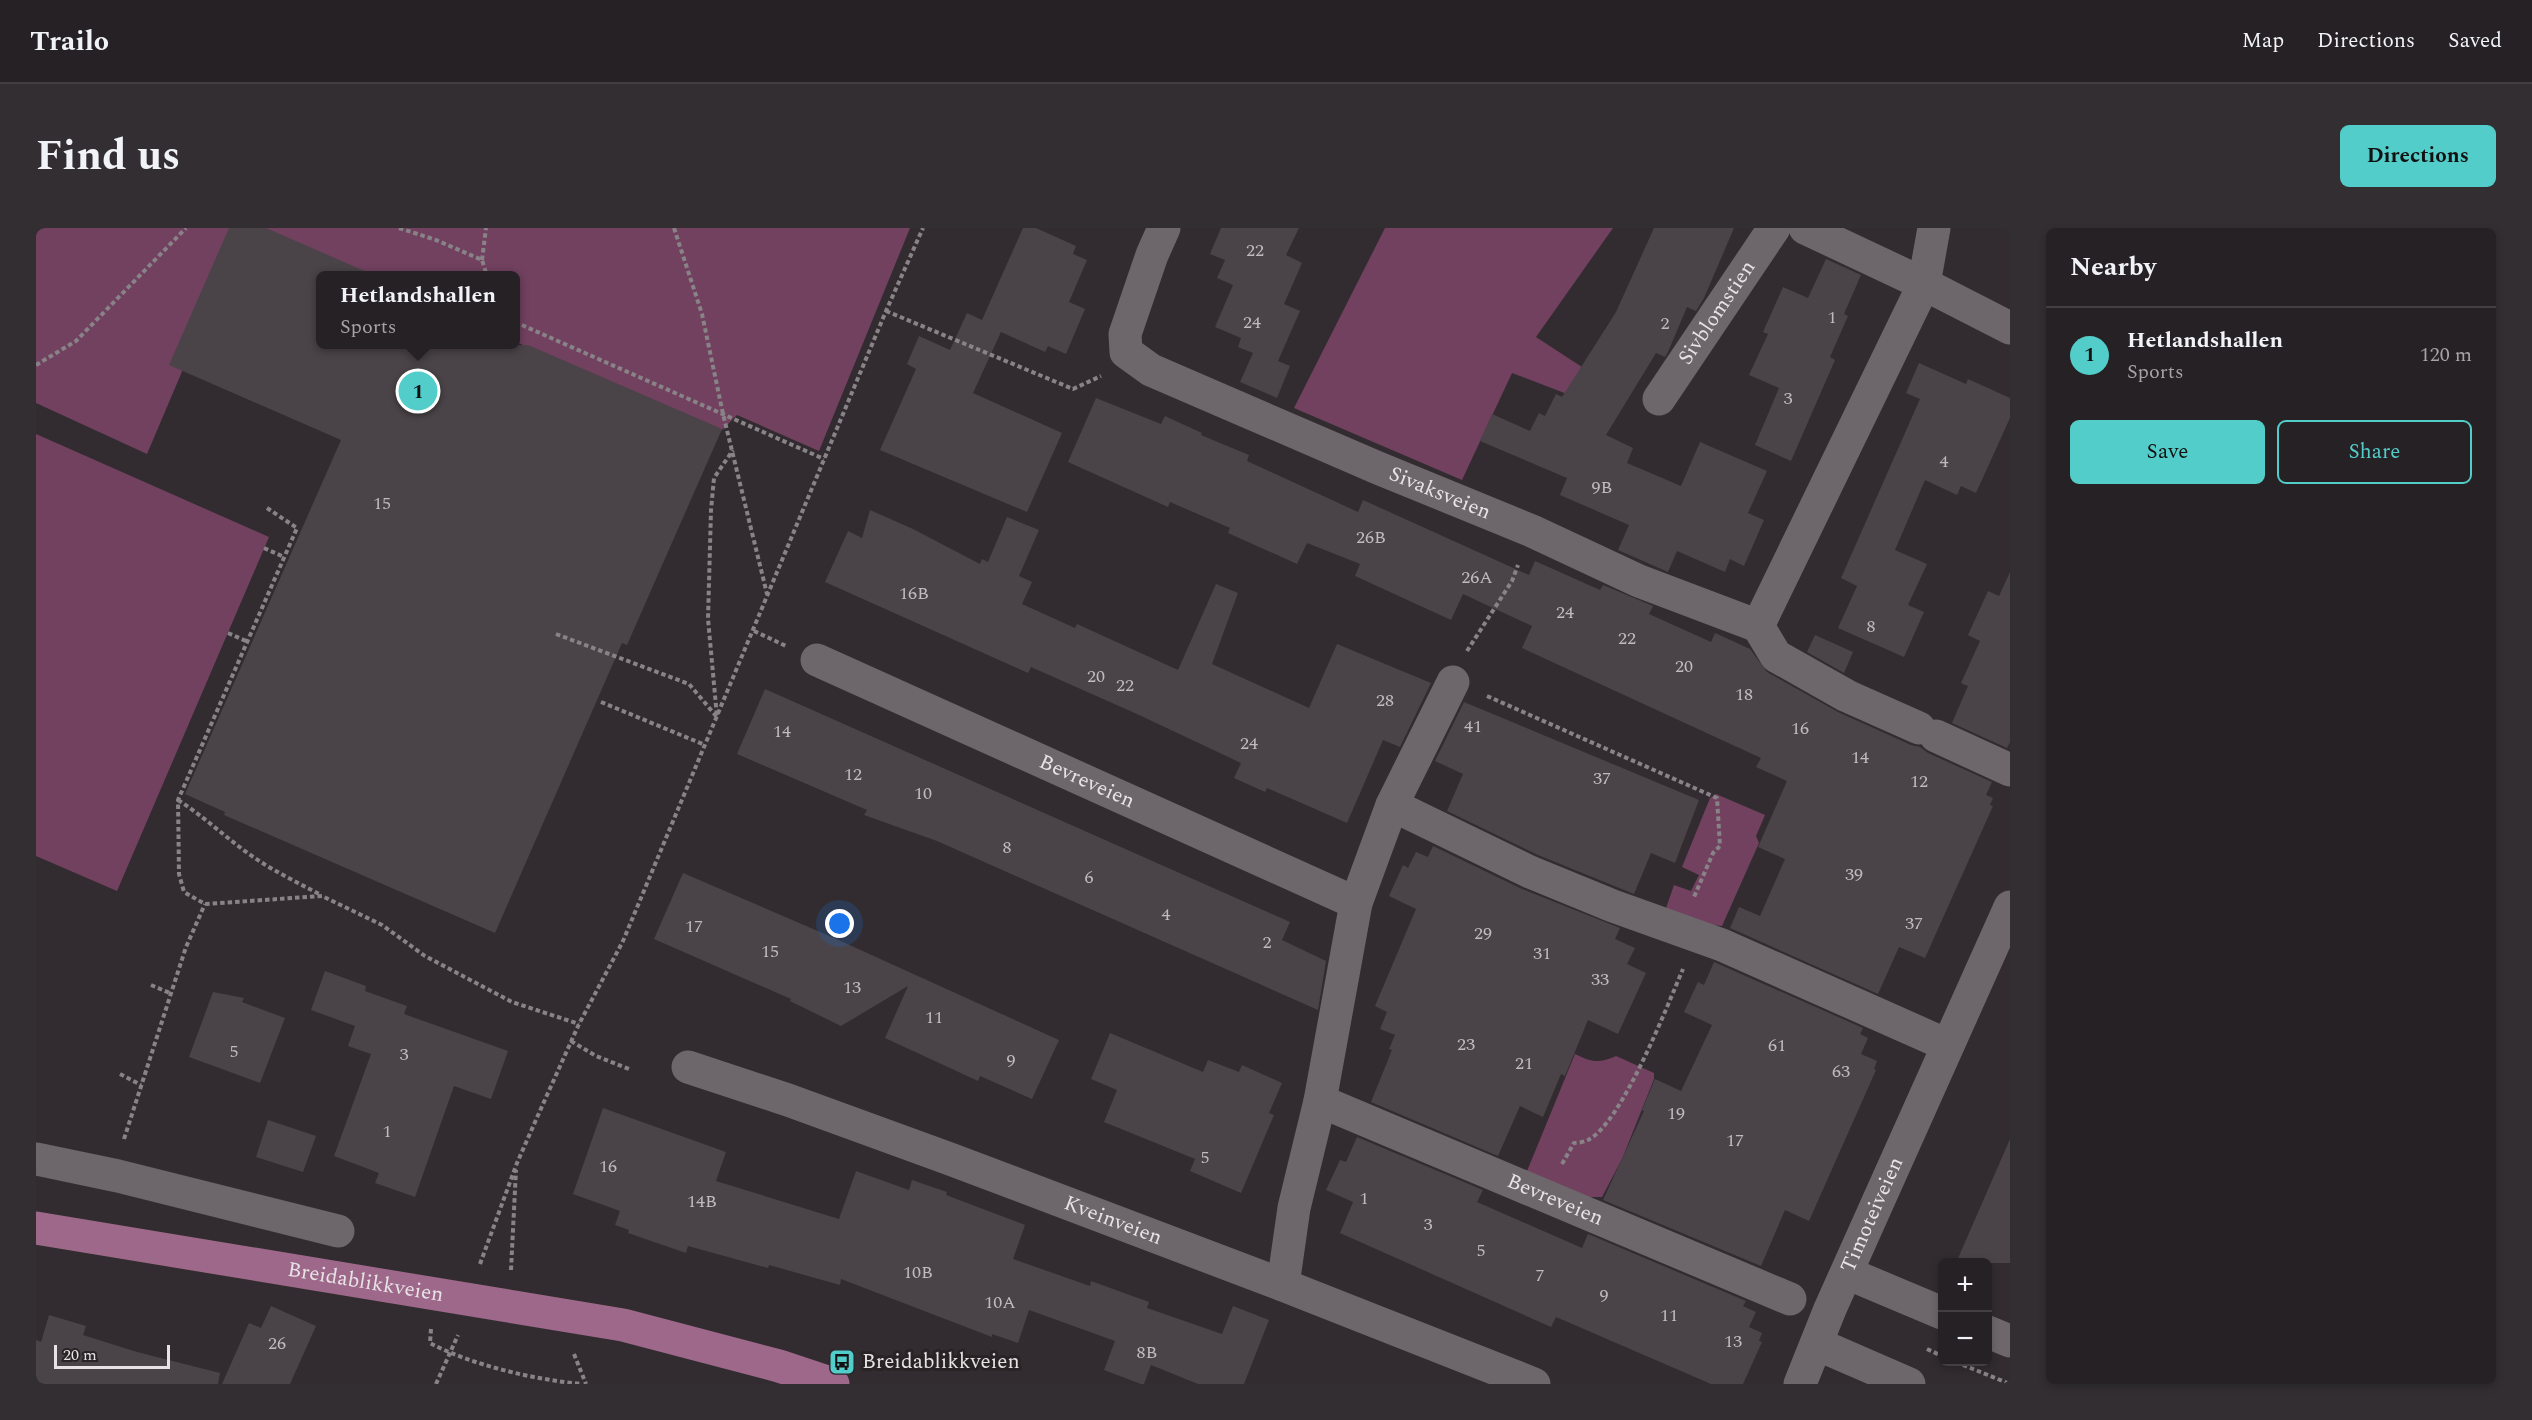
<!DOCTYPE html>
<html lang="en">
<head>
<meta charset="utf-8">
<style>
	:root { --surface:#262124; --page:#322e31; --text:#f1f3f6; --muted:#a4a3a6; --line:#423e41; --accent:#53cdc9 }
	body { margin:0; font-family:Spectral,serif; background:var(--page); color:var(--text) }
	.controls { position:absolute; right:18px; bottom:18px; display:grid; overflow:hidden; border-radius:9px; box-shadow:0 3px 9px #0003 }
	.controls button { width:54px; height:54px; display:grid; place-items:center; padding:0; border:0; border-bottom:2px solid var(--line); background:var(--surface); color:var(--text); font:30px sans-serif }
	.scale { position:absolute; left:18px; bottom:15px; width:116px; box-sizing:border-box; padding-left:6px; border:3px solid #e7e3e5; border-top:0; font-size:16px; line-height:21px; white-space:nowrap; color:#e7e3e5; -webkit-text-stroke:4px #292326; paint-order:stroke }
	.you { position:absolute; left:804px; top:696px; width:21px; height:21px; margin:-15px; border:4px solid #fff; border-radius:50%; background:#1a73e8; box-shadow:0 0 0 9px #1a73e833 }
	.badge { display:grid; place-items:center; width:39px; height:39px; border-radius:50%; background:var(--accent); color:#111; font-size:20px; font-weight:700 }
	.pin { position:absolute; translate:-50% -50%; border:3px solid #fff; box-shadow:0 2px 6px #0006 }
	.popup { position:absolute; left:280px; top:43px; width:204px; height:78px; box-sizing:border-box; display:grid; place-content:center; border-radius:9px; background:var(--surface); filter:drop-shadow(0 2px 4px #0005); font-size:20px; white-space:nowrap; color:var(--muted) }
	.popup b { font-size:22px; color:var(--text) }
	.popup::after { content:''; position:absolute; left:50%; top:100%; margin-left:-12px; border:12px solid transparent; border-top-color:var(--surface) }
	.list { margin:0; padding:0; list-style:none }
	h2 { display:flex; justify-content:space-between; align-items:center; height:78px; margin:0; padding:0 24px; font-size:26px }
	h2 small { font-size:20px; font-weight:400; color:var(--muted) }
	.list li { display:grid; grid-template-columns:39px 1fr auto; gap:18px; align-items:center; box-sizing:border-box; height:96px; padding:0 24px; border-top:2px solid var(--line) }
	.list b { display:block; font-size:22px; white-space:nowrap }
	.list p { margin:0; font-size:20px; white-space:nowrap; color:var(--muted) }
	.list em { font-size:20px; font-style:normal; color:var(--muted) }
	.actions { display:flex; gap:12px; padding:18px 24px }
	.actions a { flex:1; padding:14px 0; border:2px solid var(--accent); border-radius:9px; text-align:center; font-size:21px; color:var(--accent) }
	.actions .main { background:var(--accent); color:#111 }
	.map { position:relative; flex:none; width:1974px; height:1156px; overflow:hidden; border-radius:9px }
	header { display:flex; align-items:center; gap:36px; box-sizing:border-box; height:84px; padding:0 30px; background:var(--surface); border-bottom:2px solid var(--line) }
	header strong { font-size:28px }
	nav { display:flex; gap:33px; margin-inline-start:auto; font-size:21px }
	.intro { display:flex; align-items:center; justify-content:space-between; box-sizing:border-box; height:144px; padding:0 36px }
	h1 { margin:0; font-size:42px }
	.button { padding:15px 27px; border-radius:9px; background:var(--accent); color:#111; font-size:21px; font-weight:700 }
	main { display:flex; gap:36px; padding:0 36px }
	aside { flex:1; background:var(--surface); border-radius:9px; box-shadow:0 3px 9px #0003 }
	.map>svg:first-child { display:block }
	.green { fill:#724160 }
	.building { fill:#4a4347 }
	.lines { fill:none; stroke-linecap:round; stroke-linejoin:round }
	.path { stroke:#888386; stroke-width:4; stroke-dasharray:4.5 3; stroke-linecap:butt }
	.minor { stroke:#6d666a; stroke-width:33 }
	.major { stroke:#9d688a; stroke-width:33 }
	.labels { text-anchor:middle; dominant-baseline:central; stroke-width:6; stroke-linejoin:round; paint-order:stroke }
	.number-label { font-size:18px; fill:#c0bbbe }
	.street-label { font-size:21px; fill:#e7e3e5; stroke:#292326 }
	.poi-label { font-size:21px; fill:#e7e3e5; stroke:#292326; text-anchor:start }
</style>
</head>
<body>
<header>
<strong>Trailo</strong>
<nav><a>Map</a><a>Directions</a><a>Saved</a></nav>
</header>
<div class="intro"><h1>Find us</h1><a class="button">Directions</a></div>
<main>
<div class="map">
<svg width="1974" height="1156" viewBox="0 0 1974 1156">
	<rect width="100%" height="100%" fill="#322c30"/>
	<!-- green -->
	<path class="green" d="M0,0H207L111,226L0,175Z
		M216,0H874L783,223L701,187L685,203L480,114L479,48L326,47Z
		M1349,0H1577L1500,109L1575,158L1565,179L1476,145L1426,252L1258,180Z
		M0,206L233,309L81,663L0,628Z
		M1680,566L1729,587L1720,608L1723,615L1686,698L1654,694L1629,683L1638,657L1655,663L1663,647L1646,639L1674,570Z
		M1539,826C1555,834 1563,836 1580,828L1618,845V851L1586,931L1566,969H1534L1489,948Z"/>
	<!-- building -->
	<path class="building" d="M193,0H230L340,48H285V117H492L686,201L591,417L586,415L459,705L188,587L189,584L149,566L305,212L133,137Z
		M987,0H1000L1040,18L1037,26L1051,32L1033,74L1049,81L1030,126L1012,118L1009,124L965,104L937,165L1026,205L991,284L844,222L880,141L871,136L883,108L914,122L931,85L946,92Z
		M1185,0H1263L1250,27L1266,35L1248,76L1264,83L1242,133L1254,138L1241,170L1204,154L1217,125L1202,119L1205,110L1179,99L1197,57L1181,50L1189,32L1174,26Z
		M1618,0H1698L1668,70L1660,83L1651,79L1632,124L1629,129L1620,125L1570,207L1597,220L1591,235L1645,258L1664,214L1731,243L1712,285L1728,292L1708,338L1694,331L1689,344L1641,323L1632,344L1582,322L1593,297L1524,267L1531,250L1444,213L1456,186L1494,203L1503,185L1509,188L1520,166L1526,169L1580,84Z
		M1790,31L1825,47L1808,86L1812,88L1794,129L1799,132L1755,233L1719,217L1743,160L1713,147L1732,106L1727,104L1747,59L1772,70Z
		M1883,135L1930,156L1932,151L1974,170V190L1940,265L1925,258L1921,267L1889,252L1859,322L1891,336L1872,377L1888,384L1868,429L1802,400L1821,358L1805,350L1884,171L1870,165Z
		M1060,170L1125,196L1129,188L1131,189L1166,205L1165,207L1213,227L1211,233L1322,284L1327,272L1493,347L1499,333L1564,362L1567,357L1617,378L1613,386L1675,414L1679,405L1714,421L1731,444L1802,484L1875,517L1884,519L1892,525L1956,554L1950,567L1957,570L1954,577L1957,578L1889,730L1863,719L1842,766L1694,700L1703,679L1724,688L1749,631L1722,619L1751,553L1720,539L1725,530L1486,420L1496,398L1427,366L1415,392L1319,348L1324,336L1271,315L1261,336L1192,305L1194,300L1134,274L1132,279L1032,234Z
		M834,282L877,301L944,336L946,331L952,334L971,289L1003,302L983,348L996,354L986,376L1039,400L1041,396L1142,442L1180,356L1202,365L1176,436L1273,480L1301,416L1395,455L1364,519L1347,512L1311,595L1231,560L1229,564L1198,550L1205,535L1101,486L995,439L992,445L789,354L812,303L826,310Z
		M1974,344V514L1971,520L1916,495L1932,458L1925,455L1944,413L1932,407L1952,363L1963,368Z
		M1779,407L1817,424L1808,445L1771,424Z
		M729,461L1254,694L1246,712L1290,733L1282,782L901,613L828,587L831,582L701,526Z
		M1428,474L1663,572L1639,635L1615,625L1598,666L1502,627L1411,583L1427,546L1399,533Z
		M1397,618L1486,661L1584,700L1579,711L1599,720L1591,736L1610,745L1582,806L1552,792L1529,848L1525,846L1507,889L1484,878L1462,928L1335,874L1356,822L1353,821L1359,807L1344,801L1351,784L1339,778L1380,681L1353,668L1367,637L1372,640L1380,624L1392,629Z
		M647,645L798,710L1023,812L996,871L944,848L942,853L849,810L872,758L805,798L754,773L755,771L618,711Z
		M1678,734L1827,800L1824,806L1832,810L1825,826L1841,833L1838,841L1840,842L1773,993L1749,982L1725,1038L1567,972L1608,883L1606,882L1619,851L1645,863L1676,797L1648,784L1662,754L1668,757Z
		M289,743L330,758L329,763L371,778L368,786L472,823L455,871L418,858L379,969L339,955L343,945L298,928L335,826L312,818L319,798L275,782Z
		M177,764L208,770L206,774L249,790L224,855L153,829Z
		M1074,805L1167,844L1172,832L1203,844L1206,837L1246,855L1233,885L1238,887L1205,965L1154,943L1159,931L1068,894L1081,862L1055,851Z
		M567,880L690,924L680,953L803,991L820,943L873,962L876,952L911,964L910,967L989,997L977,1031L1054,1058L1055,1053L1113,1074L1111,1080L1186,1106L1197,1078L1233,1092L1208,1156H1162L1115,1137L1108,1156H1105L1068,1142L1079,1113L993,1082L982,1115L956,1106V1109L805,1051L804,1057L733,1037L732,1040L652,1018L650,1025L592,1005L593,1002L579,997L584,983L537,966Z
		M232,892L280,908L267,944L220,929Z
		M1321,909L1447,962L1441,974L1546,1020L1552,1006L1710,1073L1707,1078L1720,1084L1713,1099L1726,1105L1723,1113L1726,1114L1707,1156H1675L1520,1089L1515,1099L1304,1005L1317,974L1290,962L1304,932L1310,934Z
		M1974,911V1035H1920Z
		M235,1078L280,1098L254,1156H186L213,1095L225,1100Z
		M13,1087L50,1098L47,1107L101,1124L184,1145L182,1156H0V1112L5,1114Z"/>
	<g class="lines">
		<!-- path -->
		<path class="path" d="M363,0L400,12L446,32L451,48
			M638,0L666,86L687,186L731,366
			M446,32L450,0
			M850,83L1037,161L1065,148
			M479,94L788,231
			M0,137L40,113L150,0
			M231,280L261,300L142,572L143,646L148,664L169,676L286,668L346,697L389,728L476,774L543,796
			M228,320L248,329
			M718,403L750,418
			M192,405L210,413
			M520,406L653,456L681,489L672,391L675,282L678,250L697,222
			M1431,423L1476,353L1482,337
			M1451,468L1681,570L1684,618L1677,625L1658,669
			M565,474L669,517
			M142,572C172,591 197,617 228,636C246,647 266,657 285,667
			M115,757L136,766
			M535,813L560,828L593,841
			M84,846L105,857
			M88,911L150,719L169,676
			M1526,936L1538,915C1542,915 1548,914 1552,912C1586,895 1631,778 1647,741
			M444,1036L481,935L507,876L543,796L587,713L850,83L887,0
			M475,1042L480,942
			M395,1101L394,1115C435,1137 500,1152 546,1156
			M1891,1121L1906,1128
			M538,1126L550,1156
			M1920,1134L1974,1156
			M400,1156L422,1107"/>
		<!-- minor -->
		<g class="minor">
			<path id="s1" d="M1128,0L1116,27L1089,106L1090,124L1115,142L1342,240L1496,303L1603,353L1722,398L1888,56L1769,0"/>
			<path d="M1898,0L1888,56L1974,100"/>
			<path id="s2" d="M1623,171L1738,0"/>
			<path d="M1722,398L1740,428L1811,468L1883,500"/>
			<path id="s3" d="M781,432L1320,675L1284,873L1258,980L1247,1057"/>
			<path d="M1900,508L1974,542"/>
			<path d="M1356,577L1417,454"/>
			<path d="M1320,675L1356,577L1494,644L1577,678L1686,717L1911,817"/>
			<path id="s4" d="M652,839L752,872L914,931L1247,1057L1498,1156"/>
			<path id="s5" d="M1284,873L1754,1071"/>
			<path d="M0,931L82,948L302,1003"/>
			<path d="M1811,1045L1906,1085"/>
			<path d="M1952,1104L1974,1113"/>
			<path d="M1781,1116L1873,1156"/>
			<path id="s6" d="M1764,1156L1794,1081L1974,679"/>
		</g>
		<!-- major -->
		<path class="major" id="s7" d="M0,1000L587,1097L743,1138L797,1156"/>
	</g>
	<!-- icons -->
	<defs>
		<g id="bus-square" transform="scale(1.35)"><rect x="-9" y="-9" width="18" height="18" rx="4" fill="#53cdc9" stroke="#292326"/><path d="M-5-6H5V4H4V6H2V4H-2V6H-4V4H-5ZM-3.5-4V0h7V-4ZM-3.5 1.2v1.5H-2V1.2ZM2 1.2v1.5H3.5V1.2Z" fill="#111"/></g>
	</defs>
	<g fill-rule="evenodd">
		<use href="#bus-square" x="806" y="1134"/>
	</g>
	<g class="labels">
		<!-- number labels -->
		<g class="number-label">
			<text x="1219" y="22">22</text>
			<text x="1796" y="89">1</text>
			<text x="1216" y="94">24</text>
			<text x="1629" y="95">2</text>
			<text x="1752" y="170">3</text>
			<text x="1908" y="233">4</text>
			<text x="1566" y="259">9B</text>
			<text x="346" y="275">15</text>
			<text x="1335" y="309">26B</text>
			<text x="1441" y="349">26A</text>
			<text x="878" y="365">16B</text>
			<text x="1529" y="384">24</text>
			<text x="1835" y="398">8</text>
			<text x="1591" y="410">22</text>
			<text x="1648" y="438">20</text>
			<text x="1060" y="448">20</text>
			<text x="1089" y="457">22</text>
			<text x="1708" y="466">18</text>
			<text x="1349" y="472">28</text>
			<text x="1437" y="498">41</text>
			<text x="1764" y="500">16</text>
			<text x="746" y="503">14</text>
			<text x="1213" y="515">24</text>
			<text x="1824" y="529">14</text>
			<text x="817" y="546">12</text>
			<text x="1566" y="550">37</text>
			<text x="1883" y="553">12</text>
			<text x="887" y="565">10</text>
			<text x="971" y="619">8</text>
			<text x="1818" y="646">39</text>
			<text x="1053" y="649">6</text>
			<text x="1130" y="686">4</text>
			<text x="1878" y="695">37</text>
			<text x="658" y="698">17</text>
			<text x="1447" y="705">29</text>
			<text x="1231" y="714">2</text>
			<text x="734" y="723">15</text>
			<text x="1506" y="725">31</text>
			<text x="1564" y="751">33</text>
			<text x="816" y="759">13</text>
			<text x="898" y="789">11</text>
			<text x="1430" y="816">23</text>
			<text x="1741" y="817">61</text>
			<text x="198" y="823">5</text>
			<text x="368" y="826">3</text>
			<text x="975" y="832">9</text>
			<text x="1488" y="835">21</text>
			<text x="1805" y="843">63</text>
			<text x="1640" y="885">19</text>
			<text x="351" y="903">1</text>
			<text x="1699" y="912">17</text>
			<text x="1169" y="929">5</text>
			<text x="572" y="938">16</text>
			<text x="1328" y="970">1</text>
			<text x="666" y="973">14B</text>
			<text x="1392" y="996">3</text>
			<text x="1445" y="1022">5</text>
			<text x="882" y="1044">10B</text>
			<text x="1504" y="1047">7</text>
			<text x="1568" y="1067">9</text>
			<text x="964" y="1074">10A</text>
			<text x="1633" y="1087">11</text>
			<text x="1697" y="1113">13</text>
			<text x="241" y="1115">26</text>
			<text x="1111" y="1124">8B</text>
		</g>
		<!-- street labels -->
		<g class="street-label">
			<text stroke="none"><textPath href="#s2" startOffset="104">Sivblomstien</textPath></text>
			<text stroke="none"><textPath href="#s1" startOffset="476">Sivaksveien</textPath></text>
			<text stroke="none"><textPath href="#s3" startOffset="296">Bevreveien</textPath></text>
			<text stroke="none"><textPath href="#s5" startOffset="255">Bevreveien</textPath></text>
			<text stroke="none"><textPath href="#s6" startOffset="184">Timoteiveien</textPath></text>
			<text stroke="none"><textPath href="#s4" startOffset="452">Kveinveien</textPath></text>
			<text stroke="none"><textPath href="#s7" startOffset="334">Breidablikkveien</textPath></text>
		</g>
		<!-- poi labels -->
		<g class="poi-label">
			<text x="826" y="1134">Breidablikkveien</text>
		</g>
	</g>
</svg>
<div class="controls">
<button>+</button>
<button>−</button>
</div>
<div class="scale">20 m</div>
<div class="you"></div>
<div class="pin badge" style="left:382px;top:163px">1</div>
<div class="popup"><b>Hetlandshallen</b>Sports</div>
</div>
<aside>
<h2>Nearby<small></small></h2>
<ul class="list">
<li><span class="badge">1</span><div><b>Hetlandshallen</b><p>Sports</p></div><em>120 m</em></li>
</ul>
<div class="actions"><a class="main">Save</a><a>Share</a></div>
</aside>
</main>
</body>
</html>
